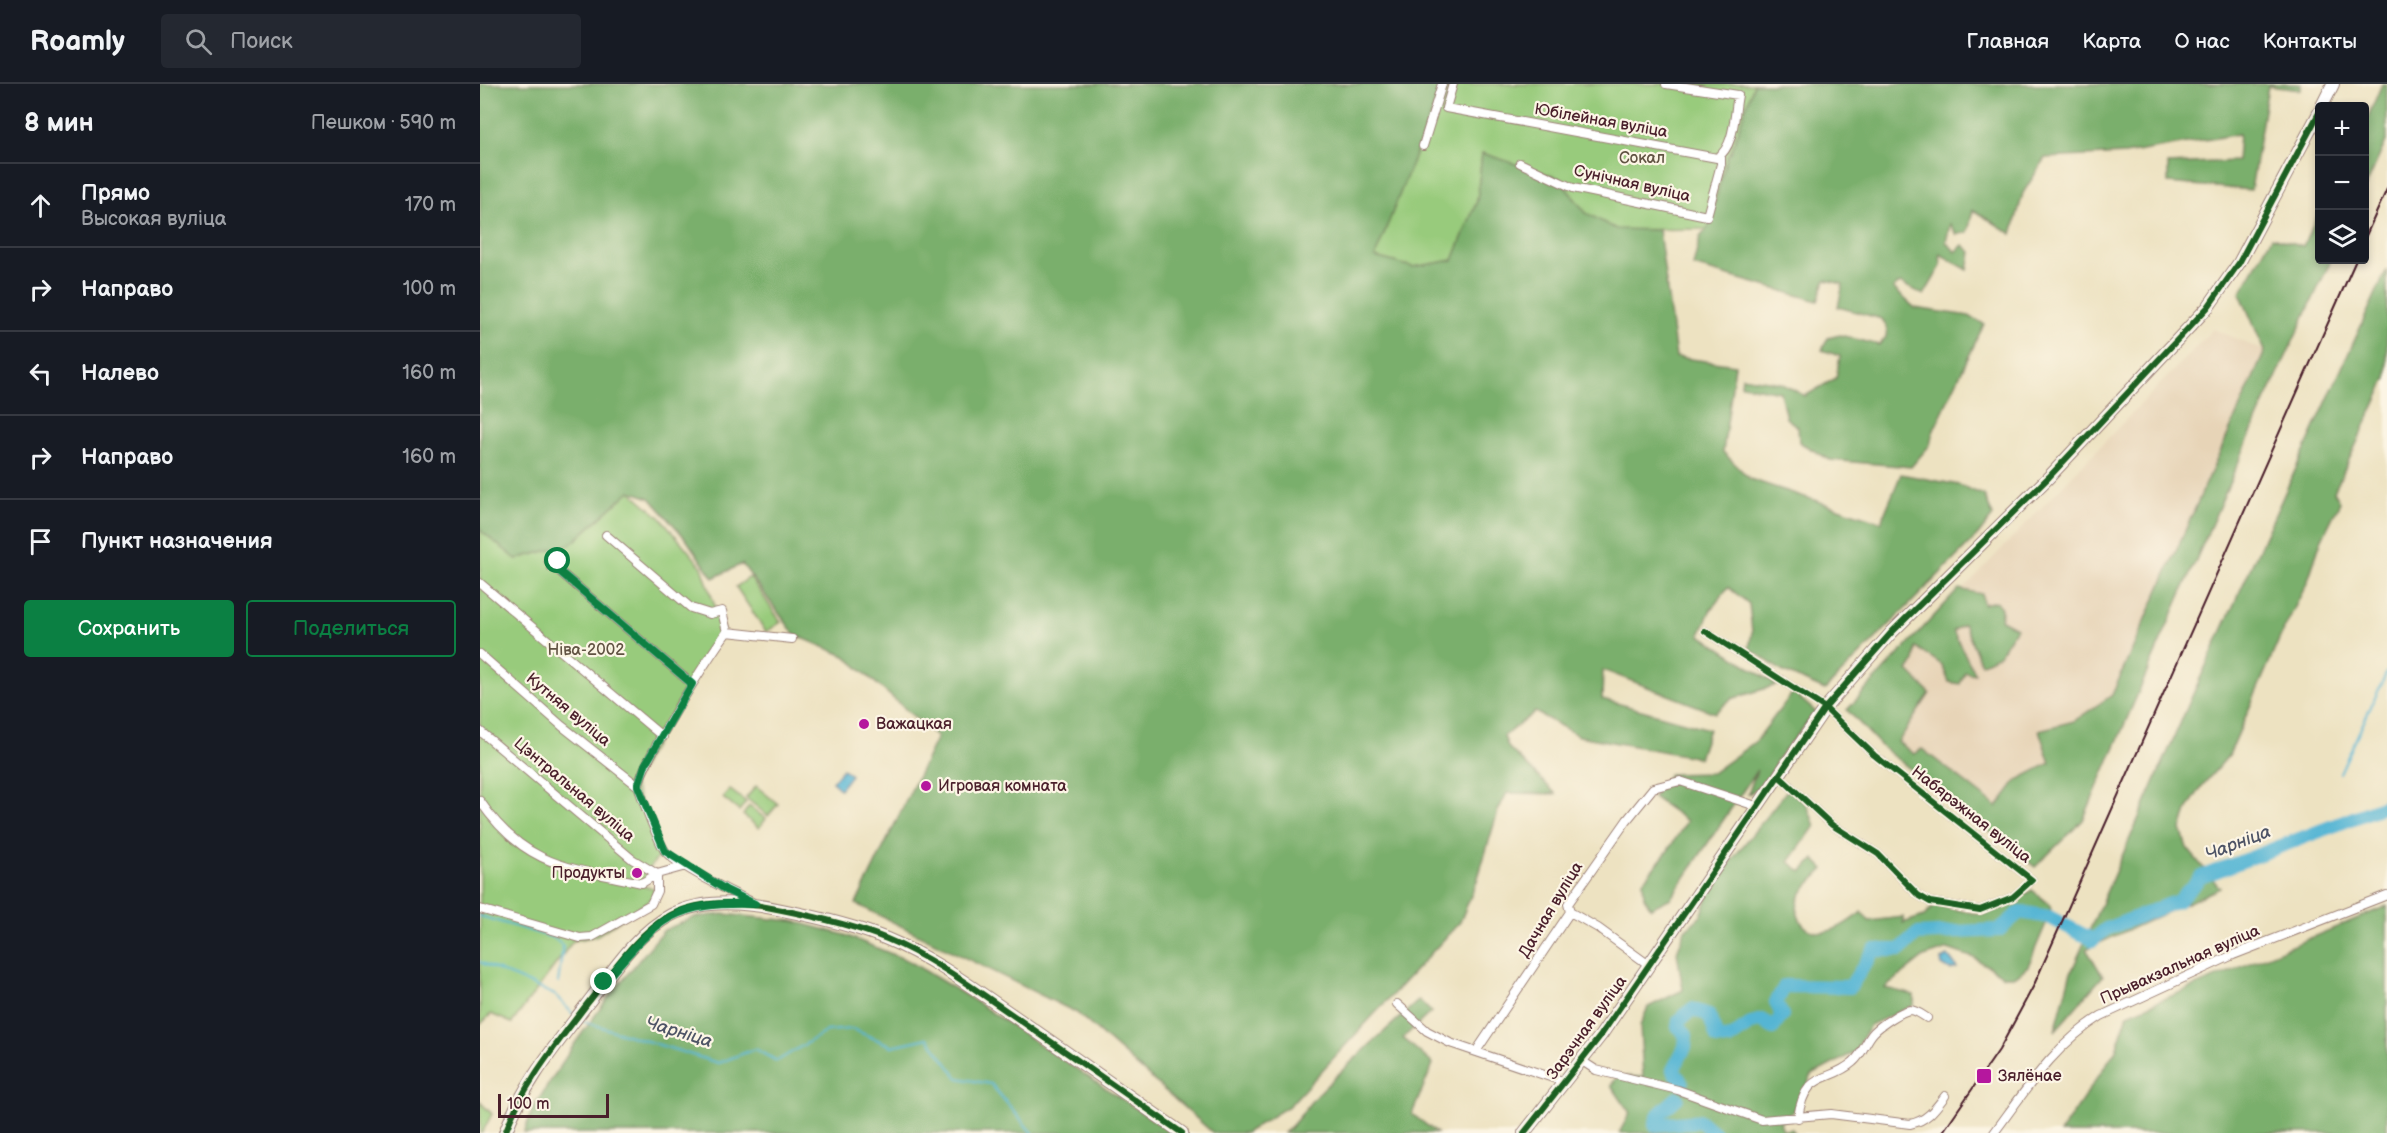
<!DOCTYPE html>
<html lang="ru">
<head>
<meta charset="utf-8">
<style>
	:root { --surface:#171b24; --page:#242831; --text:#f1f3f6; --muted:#9ea1a6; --line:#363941; --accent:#0b8043 }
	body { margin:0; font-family:"Balsamiq Sans",sans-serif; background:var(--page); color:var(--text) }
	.controls { position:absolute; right:18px; top:18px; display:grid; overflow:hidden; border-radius:6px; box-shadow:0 3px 9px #0003 }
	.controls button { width:54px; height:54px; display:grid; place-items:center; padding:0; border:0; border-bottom:2px solid var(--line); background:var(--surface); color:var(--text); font:30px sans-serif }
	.scale { position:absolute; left:18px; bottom:15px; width:111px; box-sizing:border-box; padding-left:6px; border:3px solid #4a1f2b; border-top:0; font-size:16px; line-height:21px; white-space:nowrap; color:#4a1f2b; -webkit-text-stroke:4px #fcf5e5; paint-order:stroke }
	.stop { position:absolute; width:18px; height:18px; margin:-14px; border:4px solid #0b8043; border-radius:50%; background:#fff }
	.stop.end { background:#0b8043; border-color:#fff; box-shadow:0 2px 6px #0008 }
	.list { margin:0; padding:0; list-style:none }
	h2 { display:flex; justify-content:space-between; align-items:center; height:78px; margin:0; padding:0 24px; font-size:26px }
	h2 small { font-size:20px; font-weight:400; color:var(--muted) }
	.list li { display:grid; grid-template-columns:39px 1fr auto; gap:18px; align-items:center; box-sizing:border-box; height:84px; padding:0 24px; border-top:2px solid var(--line) }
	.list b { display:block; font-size:22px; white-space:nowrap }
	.list p { margin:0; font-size:20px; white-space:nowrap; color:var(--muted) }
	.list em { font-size:20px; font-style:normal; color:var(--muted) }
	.actions { display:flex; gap:12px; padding:18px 24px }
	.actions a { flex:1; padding:14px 0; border:2px solid var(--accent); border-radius:6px; text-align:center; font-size:21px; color:var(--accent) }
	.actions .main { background:var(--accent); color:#fff }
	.icon { flex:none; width:33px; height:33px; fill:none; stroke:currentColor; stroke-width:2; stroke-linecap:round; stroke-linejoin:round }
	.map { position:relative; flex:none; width:1907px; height:1049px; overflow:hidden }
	header { display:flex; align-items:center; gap:36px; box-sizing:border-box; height:84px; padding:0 30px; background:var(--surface); border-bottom:2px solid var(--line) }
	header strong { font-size:28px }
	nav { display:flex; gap:33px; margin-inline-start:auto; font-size:21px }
	.search { width:420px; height:54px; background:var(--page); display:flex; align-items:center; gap:15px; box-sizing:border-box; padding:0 21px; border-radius:6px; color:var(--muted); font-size:22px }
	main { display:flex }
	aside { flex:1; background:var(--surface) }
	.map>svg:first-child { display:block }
	.built { fill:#e7d4b7 }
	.green { fill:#98cb7c; stroke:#717554; stroke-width:1.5 }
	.forest { fill:#7aaf6c; stroke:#62674c; stroke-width:1.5 }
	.water { fill:#55b5d4; stroke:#506a80; stroke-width:1.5 }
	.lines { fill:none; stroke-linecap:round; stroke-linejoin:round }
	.stream { stroke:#55b5d4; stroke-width:2 }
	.river { stroke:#55b5d4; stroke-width:14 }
	.street-casing { stroke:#9c8076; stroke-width:10 }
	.secondary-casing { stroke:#9c8076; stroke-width:14 }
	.street { stroke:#fff; stroke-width:8 }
	.secondary { stroke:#fff; stroke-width:12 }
	.rail { stroke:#4a1f2b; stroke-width:2 }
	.cycleway-casing { stroke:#fcf5e5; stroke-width:10 }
	.cycleway { stroke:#1b5e20; stroke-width:6 }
	.route { stroke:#0b8043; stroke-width:8 }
	.poi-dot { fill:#b5179e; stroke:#fcf5e5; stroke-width:2 }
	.labels { text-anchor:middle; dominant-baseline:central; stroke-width:4.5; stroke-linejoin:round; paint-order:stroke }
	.street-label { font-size:16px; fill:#4a1f2b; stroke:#fcf5e5 }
	.park-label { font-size:16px; fill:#615343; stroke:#fcf5e5 }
	.poi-label { font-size:16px; fill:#4a1f2b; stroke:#fcf5e5; text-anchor:start }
	.water-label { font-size:18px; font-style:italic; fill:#4e5466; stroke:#fcf5e5 }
</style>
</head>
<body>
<header>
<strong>Roamly</strong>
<div class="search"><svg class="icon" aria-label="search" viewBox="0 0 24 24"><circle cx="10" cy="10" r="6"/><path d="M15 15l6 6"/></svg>Поиск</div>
<nav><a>Главная</a><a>Карта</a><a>О нас</a><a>Контакты</a></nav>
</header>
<main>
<aside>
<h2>8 мин<small>Пешком · 590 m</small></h2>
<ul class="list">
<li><svg class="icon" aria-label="ahead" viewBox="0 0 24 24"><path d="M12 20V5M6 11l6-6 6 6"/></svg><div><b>Прямо</b><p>Высокая вуліца</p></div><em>170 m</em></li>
<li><svg class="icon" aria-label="right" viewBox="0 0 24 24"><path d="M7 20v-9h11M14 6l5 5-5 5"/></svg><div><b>Направо</b></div><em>100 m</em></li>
<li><svg class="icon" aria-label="left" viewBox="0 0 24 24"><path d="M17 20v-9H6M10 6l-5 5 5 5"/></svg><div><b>Налево</b></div><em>160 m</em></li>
<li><svg class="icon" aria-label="right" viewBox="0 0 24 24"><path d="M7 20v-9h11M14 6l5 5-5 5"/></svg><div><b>Направо</b></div><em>160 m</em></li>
<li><svg class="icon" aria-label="arrive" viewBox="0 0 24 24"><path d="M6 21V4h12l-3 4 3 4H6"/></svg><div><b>Пункт назначения</b></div></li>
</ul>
<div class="actions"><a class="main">Сохранить</a><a>Поделиться</a></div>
</aside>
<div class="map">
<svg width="1907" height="1049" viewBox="0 0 1907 1049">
	<rect width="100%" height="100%" fill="#fcf5e5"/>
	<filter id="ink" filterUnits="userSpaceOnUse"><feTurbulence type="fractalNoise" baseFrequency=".0167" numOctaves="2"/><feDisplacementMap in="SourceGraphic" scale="12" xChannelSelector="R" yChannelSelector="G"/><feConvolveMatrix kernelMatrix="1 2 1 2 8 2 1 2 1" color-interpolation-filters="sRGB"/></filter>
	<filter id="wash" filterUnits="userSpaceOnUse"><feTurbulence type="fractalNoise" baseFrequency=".008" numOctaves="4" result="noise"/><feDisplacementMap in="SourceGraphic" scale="24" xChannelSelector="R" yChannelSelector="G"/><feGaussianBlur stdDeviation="1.35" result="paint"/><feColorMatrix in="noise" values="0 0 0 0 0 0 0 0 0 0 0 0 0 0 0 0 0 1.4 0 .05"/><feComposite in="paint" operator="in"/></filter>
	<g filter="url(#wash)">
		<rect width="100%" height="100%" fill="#ede2c1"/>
		<!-- built -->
		<path class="built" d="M1733,245L1785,267L1555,783L1402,663L1367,626Z"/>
		<!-- green -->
		<path class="green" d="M963,0H1274L1251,68L1247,74L1228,145L1137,146L1106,129L1078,94L1002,69L997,117L973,177L933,183L894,173Z
			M150,407L181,434L222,483L243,547L223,575L153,699L181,770L171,782L162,802L174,804L173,814L116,852L93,857L32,939L11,930L0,941V446L37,475L91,460Z
			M270,493L301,538L286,548L256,503Z
			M276,702L298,720L288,732L266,714Z
			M249,705L266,718L259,727L243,714Z
			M269,722L286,735L279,744L263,731Z
			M0,1018L12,1030L2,1049H0Z"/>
		<!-- forest -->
		<path class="forest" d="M0,0H963L895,173L933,183L973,176L997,117L1002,69L1078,94L1106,129L1136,145L1179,146L1196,273L1255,281L1243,368L1270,395L1401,438L1421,390L1479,401L1504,411L1513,432L1498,451L1345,606L1302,587L1269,564L1272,548L1269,520L1248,503L1230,527L1220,551L1297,601L1251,615L1235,629L1123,586L1122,615L1229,645L1219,674L1099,652L1055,628L1024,652L1028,663L1076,710L1027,709L1018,727L997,797L980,838L809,1022L765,1049H733L597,929L376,820L457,653L365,572L315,551L262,480L233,494L206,455L170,414L150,407L91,460L36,475L0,446Z
			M1274,0H1821V6L1788,2L1771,106L1688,99V80L1757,77L1759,50L1645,70L1565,74L1543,109L1532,150L1493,126L1488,148L1477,151L1470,140L1466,158L1476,168L1483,161L1491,168L1488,186L1460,170L1461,182L1444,211L1420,199L1413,204L1435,224L1489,232L1504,240L1453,348L1450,361L1431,383L1350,376L1319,358L1318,343L1306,334L1300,308L1261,301L1262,293L1301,299L1325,312L1356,294L1360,272L1342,266L1348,254L1360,251L1399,261L1406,253L1407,243L1402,235L1358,223L1363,200L1345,196L1338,217L1213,182L1220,153L1228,144L1247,73L1251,68Z
			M1902,0H1907V55L1885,104V40Z
			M1839,129L1840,176H1851L1782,324L1603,736L1555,783L1402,663L1367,626L1479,505L1502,510L1503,520L1516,517L1521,524V536L1536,544L1519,571L1501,580L1484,540L1473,547L1495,590L1485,588L1480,600L1469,598L1462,581L1436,563L1434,578L1428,587L1450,609L1418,658L1434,670L1442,665L1517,723L1537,696L1570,679L1559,646L1594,637L1632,611L1785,267L1760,209L1792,153L1823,162Z
			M1907,185V294L1854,408L1860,418L1841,457L1827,499L1801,551L1749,671L1722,702L1708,724L1701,745L1707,764L1740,804L1606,865L1623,892L1575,947L1590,891L1713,610Z
			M1313,608L1336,628L1296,677C1293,691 1281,705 1268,710L1277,686L1191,814L1171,824L1164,813L1163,797L1187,768L1207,737L1173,713L1189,690L1232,689L1276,657Z
			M1308,705L1327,721L1335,742L1309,778L1322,788L1334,775L1344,785C1337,793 1327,800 1322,809C1310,827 1322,851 1344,848C1358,846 1371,836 1382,828L1389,837L1423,833V839L1444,832L1455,821L1502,831L1528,821L1552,806L1570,821L1571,828L1548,882L1536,892H1524L1494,874L1468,865L1444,873L1405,904L1434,911V921L1390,941L1375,968L1332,991L1315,1026L1300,1038L1303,1046L1312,1045L1315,1049H1139L1150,1029L1131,1001L1138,992L1163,993L1160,942L1168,923L1203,906L1197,868L1205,846L1221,832L1232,801Z
			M1907,822V1049H1580L1636,966L1648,930Z
			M243,830L313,837L365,851L429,877L490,914L693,1049H44L53,1024L95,959L130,911L184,846L215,833Z
			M939,916L951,928L923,954L953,980L932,1030L957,1049H804C818,1038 825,1023 837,1011C870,978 905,947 939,916Z"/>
		<!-- water -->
		<path class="water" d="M363,685L371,691L360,705L352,698Z
			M1468,872L1477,884L1470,886L1462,881L1461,876Z"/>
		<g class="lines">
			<!-- stream -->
			<path class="stream" d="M1860,689L1907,588
				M0,832L74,854L83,862L78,899
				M0,878L75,911L93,930
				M102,937L238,979L275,965L297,977L347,947L372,945L412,962L448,954L478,994L511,1000L552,1049
				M634,1049H637"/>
			<!-- river -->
			<path class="river" d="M1202,999L1193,986L1205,963L1206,951L1198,943L1199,937L1212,925L1229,931L1237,954L1249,955L1272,939L1282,936L1293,944L1302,931L1296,918L1305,902L1370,903L1394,866H1420L1437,850L1519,846L1540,828L1569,833L1613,856L1626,845L1698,817L1721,793L1907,721
				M1197,1014L1179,1030L1175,1041L1220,1037L1234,1049"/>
		</g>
	</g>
	<g filter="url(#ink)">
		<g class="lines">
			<!-- street casing -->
			<g class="street-casing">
				<path id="street" d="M973,0L966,24L1237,74C1255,62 1254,31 1258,11L1186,0
					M943,62L962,0
					M1040,79L1093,104L1227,132L1241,80V71
					M126,451L211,524L230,530L242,527L247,548
					M79,487L72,484L68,475L76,473L79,487L212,600
					M0,499L183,653
					M1225,547L1345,624L1394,671L1552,796L1533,813L1500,826L1450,818L1438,811L1398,770L1352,741L1300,693
					M0,570L82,642L158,702
					M0,647L152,775L177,790V807L171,820L112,853L100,854L0,825
					M0,717C45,783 90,784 162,799L177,790L206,782
					M272,818C255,810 194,780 185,767C180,761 160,711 159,703C156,686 232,568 247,548L312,555
					M1090,828L1118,844L1169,881
					M917,920L947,947L970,959L1085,998
					M997,966L1090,828L1088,820L1147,736L1173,704L1200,697L1279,723
					M1102,977L1116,986L1198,1006L1282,1036L1351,1030L1430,1040C1447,1037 1455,1025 1465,1012
					M1318,1034C1325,985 1348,1000 1373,978C1383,970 1386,956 1394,948C1401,941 1421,927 1430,926C1436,926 1442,931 1447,934
					M1514,1049C1546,1006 1574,961 1621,932L1753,871L1907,811"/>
			</g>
			<!-- secondary casing -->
			<g class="secondary-casing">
				<path id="secondary" d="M1842,22L1853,0
					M25,1049C43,1000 76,961 107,920C131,890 156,849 191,831C224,814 266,818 302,826C337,833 373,841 407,855C453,874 493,904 534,932C590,971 646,1010 702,1049
					M1044,1049L1121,951L1345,624L1411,549L1569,393L1728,223L1759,179L1840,27"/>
			</g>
			<!-- street -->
			<use href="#street" class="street"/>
			<!-- secondary -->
			<use href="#secondary" class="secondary"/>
			<!-- rail -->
			<path class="rail" d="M1884,156L1907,105
				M1462,1049L1519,966L1553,903L1876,176"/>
			<!-- cycleway casing -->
			<g class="cycleway-casing">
				<path id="cycleway" d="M1225,547L1345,624L1394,671L1552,796L1533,813L1500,826L1450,818L1438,811L1398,770L1352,741L1300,693
					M25,1049C43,1000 76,961 107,920C131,890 156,849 191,831C224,814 266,818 302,826C337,833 373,841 407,855C453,874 493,904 534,932C590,971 646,1010 702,1049
					M1044,1049L1121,951L1345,624L1411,549L1569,393L1728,223L1759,179L1840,27"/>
			</g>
			<!-- cycleway -->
			<use href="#cycleway" class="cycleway"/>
		</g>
	</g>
	<g class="lines" filter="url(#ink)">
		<!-- route -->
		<path class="route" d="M78,477L79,487L212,600L165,681L158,702L185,767L246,806L275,820C190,817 177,837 124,898"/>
	</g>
	<!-- markers -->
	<g class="poi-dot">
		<circle cx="384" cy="640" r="6"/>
		<circle cx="446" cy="702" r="6"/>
		<circle cx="157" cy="789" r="6"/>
		<rect x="1496" y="984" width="16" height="16" rx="3"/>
	</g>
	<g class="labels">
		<!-- street labels -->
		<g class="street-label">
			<text transform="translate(1121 37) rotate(10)">Юбілейная вуліца</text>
			<text transform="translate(1152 100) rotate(13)">Сунічная вуліца</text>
			<text transform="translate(88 626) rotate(40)">Кутняя вуліца</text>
			<text transform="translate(94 706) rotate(40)">Цэнтральная вуліца</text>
			<text transform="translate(1491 731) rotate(38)">Набярэжная вуліца</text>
			<text transform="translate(1071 826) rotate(-59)">Дачная вуліца</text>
			<text transform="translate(1700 881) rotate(-24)">Прывакзальная вуліца</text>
			<text transform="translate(1107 944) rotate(-54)">Зарэчная вуліца</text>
		</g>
		<!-- park labels -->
		<g class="park-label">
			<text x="1162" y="74">Сокал</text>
			<text x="106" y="566">Ніва-2002</text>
		</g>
		<!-- poi labels -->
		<g class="poi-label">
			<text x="396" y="640">Важацкая</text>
			<text x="458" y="702">Игровая комната</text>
			<text x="145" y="789" text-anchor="end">Продукты</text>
			<text x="1518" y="992">Зялёнае</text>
		</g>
		<!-- water labels -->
		<g class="water-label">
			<text transform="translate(1758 759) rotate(-21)">Чарніца</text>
			<text transform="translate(199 948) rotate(17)">Чарніца</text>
		</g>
	</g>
</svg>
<div class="controls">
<button>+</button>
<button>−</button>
<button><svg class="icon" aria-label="layers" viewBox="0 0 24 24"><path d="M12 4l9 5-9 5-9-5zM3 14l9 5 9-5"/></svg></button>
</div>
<div class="scale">100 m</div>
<div class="stop" style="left:78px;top:477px"></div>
<div class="stop end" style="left:124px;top:898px"></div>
</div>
</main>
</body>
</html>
